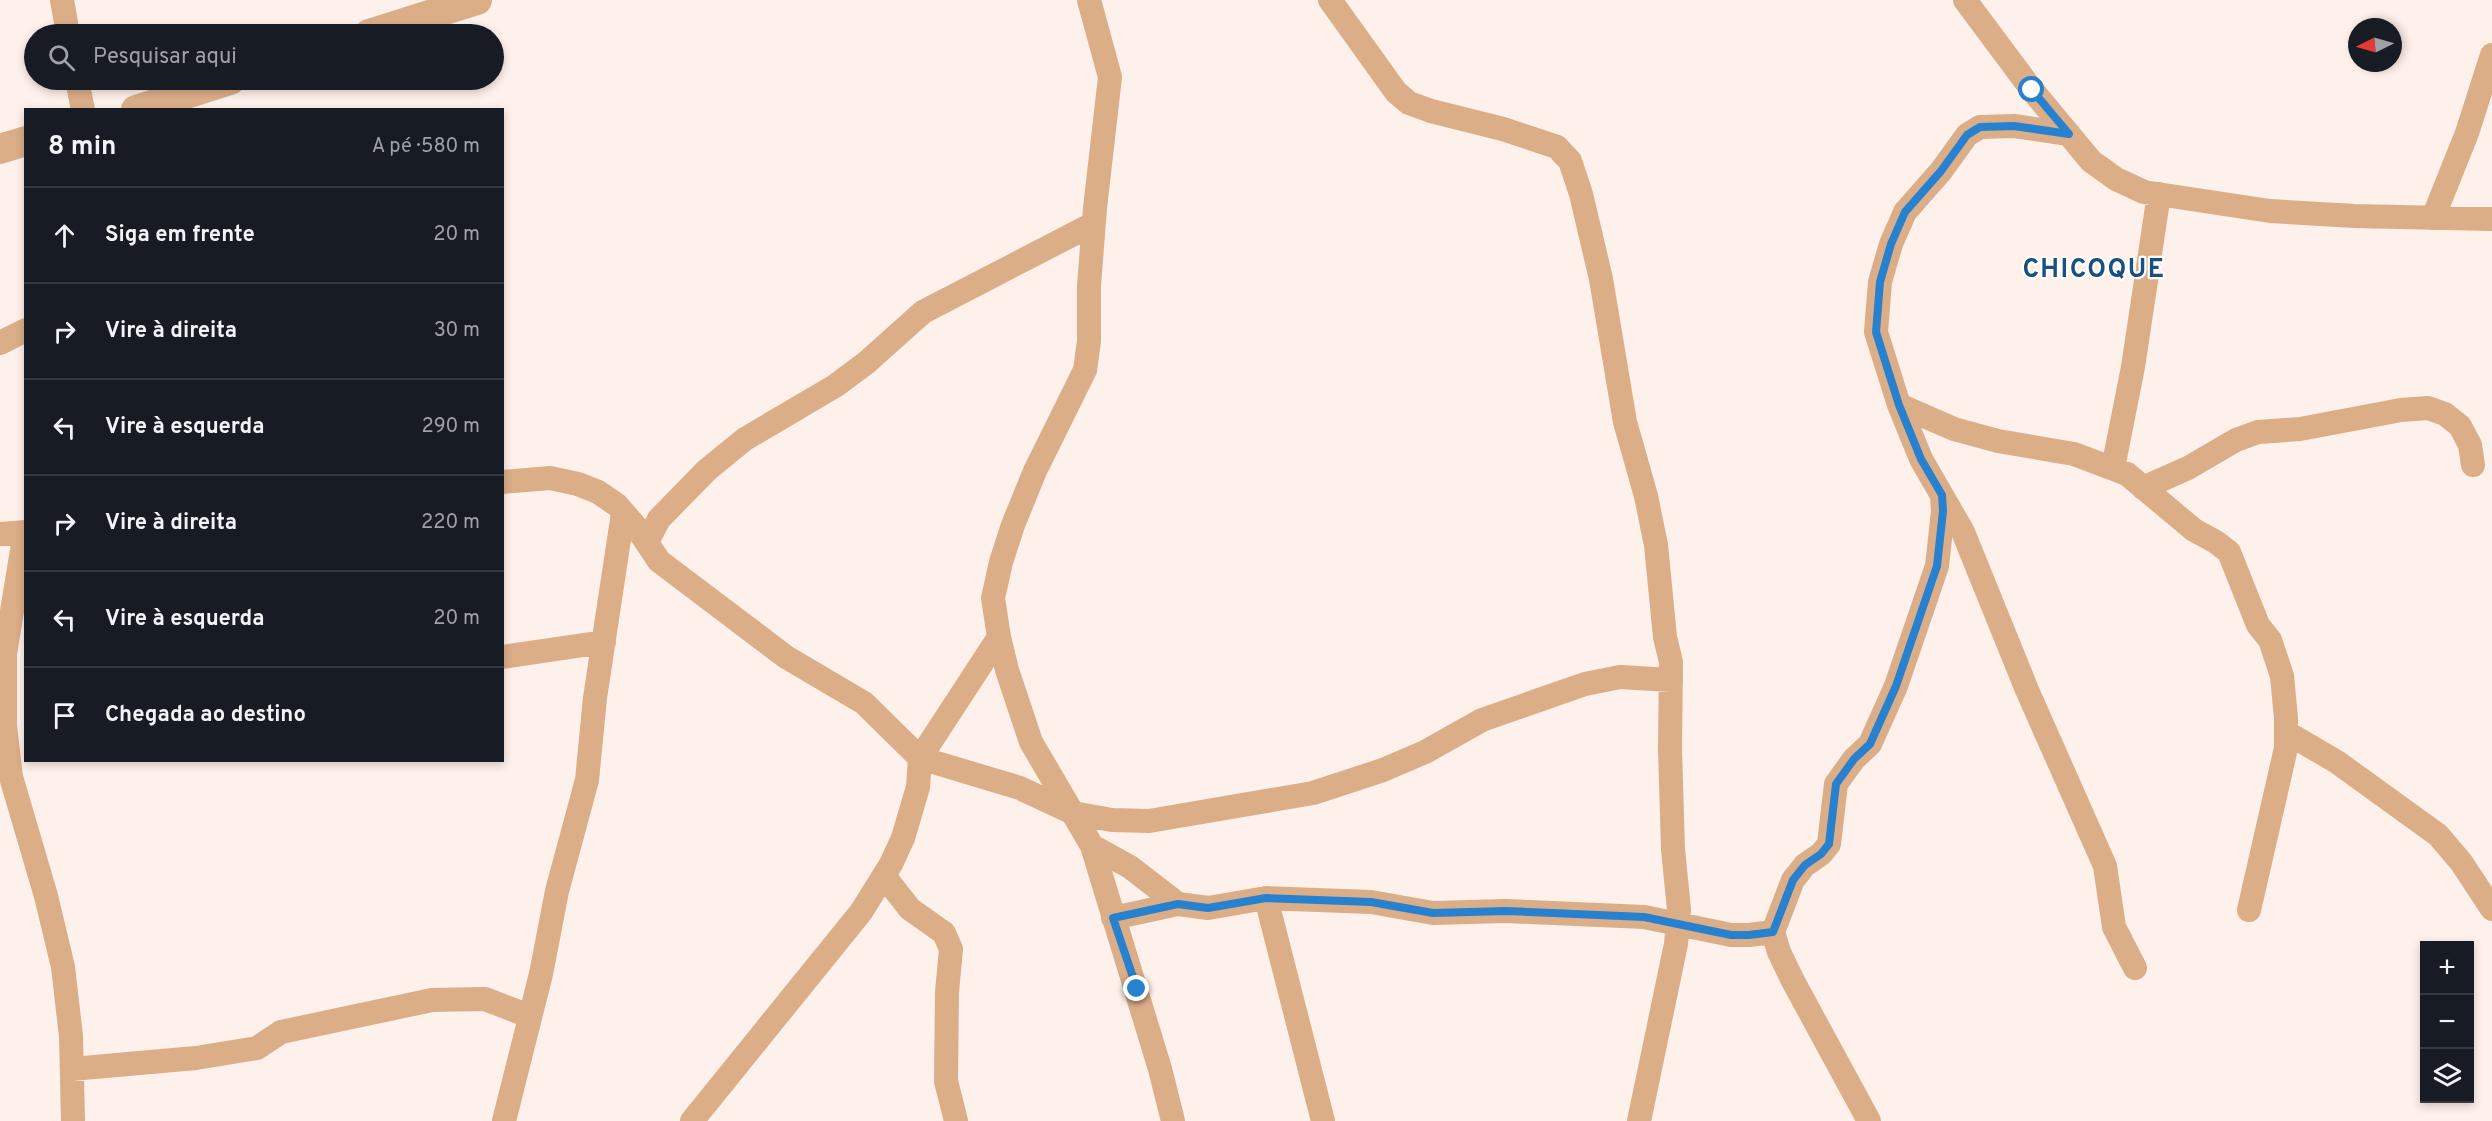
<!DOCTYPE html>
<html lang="pt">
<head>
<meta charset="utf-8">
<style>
	:root { --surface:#171b24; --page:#242831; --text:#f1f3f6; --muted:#9ea1a6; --line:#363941 }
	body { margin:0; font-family:Overpass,sans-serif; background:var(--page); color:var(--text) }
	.controls { position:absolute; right:18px; bottom:18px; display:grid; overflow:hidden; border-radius:0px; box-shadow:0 3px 9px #0003 }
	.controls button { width:54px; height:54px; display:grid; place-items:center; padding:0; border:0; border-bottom:2px solid var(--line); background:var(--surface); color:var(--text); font:30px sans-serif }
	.compass { position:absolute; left:2348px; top:18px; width:54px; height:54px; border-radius:50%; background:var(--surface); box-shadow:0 3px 9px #0003; rotate:265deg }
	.stop { position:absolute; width:18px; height:18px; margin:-14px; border:4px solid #2781ce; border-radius:50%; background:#fff }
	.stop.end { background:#2781ce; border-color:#fff; box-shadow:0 2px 6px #0008 }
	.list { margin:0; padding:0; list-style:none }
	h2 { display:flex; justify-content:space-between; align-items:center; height:78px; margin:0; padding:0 24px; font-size:26px }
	h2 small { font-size:20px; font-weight:400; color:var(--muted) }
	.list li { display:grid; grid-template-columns:39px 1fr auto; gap:18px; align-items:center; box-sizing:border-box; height:96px; padding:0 24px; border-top:2px solid var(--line) }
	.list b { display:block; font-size:22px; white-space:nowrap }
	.list em { font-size:20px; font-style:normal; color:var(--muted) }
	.icon { flex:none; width:33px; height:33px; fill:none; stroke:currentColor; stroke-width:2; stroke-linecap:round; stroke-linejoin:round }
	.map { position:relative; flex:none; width:2492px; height:1121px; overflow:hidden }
	.search { position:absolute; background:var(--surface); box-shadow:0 3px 9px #0003; left:24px; top:24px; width:480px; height:66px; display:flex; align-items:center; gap:15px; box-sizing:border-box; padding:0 21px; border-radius:33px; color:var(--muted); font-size:22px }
	.panel { position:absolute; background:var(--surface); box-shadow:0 3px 9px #0003; left:24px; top:108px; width:480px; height:654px; border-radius:0px }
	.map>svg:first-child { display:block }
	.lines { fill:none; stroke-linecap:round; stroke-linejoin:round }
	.minor { stroke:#dcae88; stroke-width:24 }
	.tertiary { stroke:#dcae88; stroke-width:30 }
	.route { stroke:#2781ce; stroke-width:8 }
	.labels { text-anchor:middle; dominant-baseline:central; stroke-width:4.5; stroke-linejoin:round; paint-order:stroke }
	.district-label { font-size:26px; font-weight:bold; letter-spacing:1.5px; fill:#185081; stroke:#fff }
</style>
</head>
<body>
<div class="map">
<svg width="2492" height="1121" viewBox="0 0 2492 1121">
	<rect width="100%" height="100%" fill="#fef0ea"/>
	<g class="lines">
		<!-- minor -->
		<path class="minor" d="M62,0L68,34
			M1089,0L1110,77L1095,208L1089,286V341L1085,370L1035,471L1013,525L1001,562L993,598L999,637L1007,670L1031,742L1092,846L1160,1069L1173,1121
			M1330,0L1396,92L1409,103L1431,111L1503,129L1557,147L1570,161L1581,194L1601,279L1625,422L1646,496L1656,545L1665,637L1671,662L1670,749L1673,849L1679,910L1676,944L1639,1121
			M1965,0L2032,90L2091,161L2116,179L2144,192L2270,211L2354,216L2492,219
			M77,80L83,110
			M2069,134L2014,126L1980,127L1967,135L1941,171L1905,212L1891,244L1880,282L1876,332L1899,405L1921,459L1963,532L2027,690L2105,866L2114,927L2135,968
			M2433,218L2467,133L2492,55
			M0,343L26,330
			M1899,405L1954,429L1998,441L2074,454L2127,474L2194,530L2216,542L2229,552L2258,625L2270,640L2282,676L2286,718V748L2249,910
			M2113,468L2133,367L2159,194
			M502,482L550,478L578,484L598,492L617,505L637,528L659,561L786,657L864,703L920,758L1020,788L1073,813L1112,820L1149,821L1313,793L1383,770L1425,752L1482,720L1585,684L1620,677L1671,680
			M2143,488L2188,468L2236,440L2258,432L2300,429L2401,410L2428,408L2445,414L2460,426L2470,445L2473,465
			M25,532L5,654V726L11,777L46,896L63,967L71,1036L73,1121
			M0,534L26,532
			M647,542L659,519L707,470L745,439L835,386L866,363L923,312L1093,224
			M502,657L604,642
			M2286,732L2337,762L2438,835L2461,862L2492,909
			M1092,846L1130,867L1178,904
			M884,876L910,909L944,933L951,949L947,992L946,1081L956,1121
			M1266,898L1323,1121
			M1113,918L1178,904L1208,908L1266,898L1371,902L1433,913L1506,911L1644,917L1731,935H1749L1773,932
			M72,1069L196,1058L257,1048L281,1032L432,1000L485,999L529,1016
			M504,1121L541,974L557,891L587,780L595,698L623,513
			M692,1121L861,912L891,864L903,838L918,787L920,758L999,637
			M1869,1121L1793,981L1779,952L1773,932L1793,880L1805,865L1821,854L1829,844L1836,784L1854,759L1870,744L1896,686L1937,566L1943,511L1942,496"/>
		<!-- tertiary -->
		<path class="tertiary" d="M369,34L477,0
			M136,110L230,80
			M0,149L26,141"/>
	</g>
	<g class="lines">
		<!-- route -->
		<path class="route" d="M1137,989L1113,918L1178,904L1208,908L1266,898L1371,902L1433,913L1506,911L1644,917L1731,935H1749L1773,932L1793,880L1805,865L1821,854L1829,844L1836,784L1854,759L1870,744L1896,686L1937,566L1943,511L1942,495L1921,459L1899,405L1876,332L1880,282L1891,244L1905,212L1941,171L1967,135L1980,127L2014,126L2069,134L2032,90"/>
	</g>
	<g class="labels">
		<!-- district labels -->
		<g class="district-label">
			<text x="2094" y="270">CHICOQUE</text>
		</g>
	</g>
</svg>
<div class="controls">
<button>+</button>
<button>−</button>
<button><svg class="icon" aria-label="layers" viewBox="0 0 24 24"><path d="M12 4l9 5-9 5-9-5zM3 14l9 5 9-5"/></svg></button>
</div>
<svg class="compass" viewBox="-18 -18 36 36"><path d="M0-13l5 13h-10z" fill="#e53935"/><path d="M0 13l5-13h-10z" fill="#9ea1a6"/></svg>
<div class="stop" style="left:2032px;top:90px"></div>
<div class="stop end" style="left:1137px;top:989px"></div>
<div class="search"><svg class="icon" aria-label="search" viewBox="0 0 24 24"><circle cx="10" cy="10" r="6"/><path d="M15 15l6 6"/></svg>Pesquisar aqui</div>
<section class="panel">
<h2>8 min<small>A pé · 580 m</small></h2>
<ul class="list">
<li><svg class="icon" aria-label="ahead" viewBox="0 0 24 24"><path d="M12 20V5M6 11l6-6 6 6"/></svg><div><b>Siga em frente</b></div><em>20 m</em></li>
<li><svg class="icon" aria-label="right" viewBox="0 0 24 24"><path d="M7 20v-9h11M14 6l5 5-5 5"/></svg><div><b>Vire à direita</b></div><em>30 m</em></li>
<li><svg class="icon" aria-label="left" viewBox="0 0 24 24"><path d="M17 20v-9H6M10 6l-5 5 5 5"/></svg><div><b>Vire à esquerda</b></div><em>290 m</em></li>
<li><svg class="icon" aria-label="right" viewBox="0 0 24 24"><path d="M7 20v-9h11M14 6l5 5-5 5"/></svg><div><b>Vire à direita</b></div><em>220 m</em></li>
<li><svg class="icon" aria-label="left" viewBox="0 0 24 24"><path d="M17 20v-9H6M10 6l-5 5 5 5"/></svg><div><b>Vire à esquerda</b></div><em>20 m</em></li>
<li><svg class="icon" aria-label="arrive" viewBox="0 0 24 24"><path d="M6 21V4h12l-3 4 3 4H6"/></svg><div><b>Chegada ao destino</b></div></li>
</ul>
</section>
</div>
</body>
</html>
